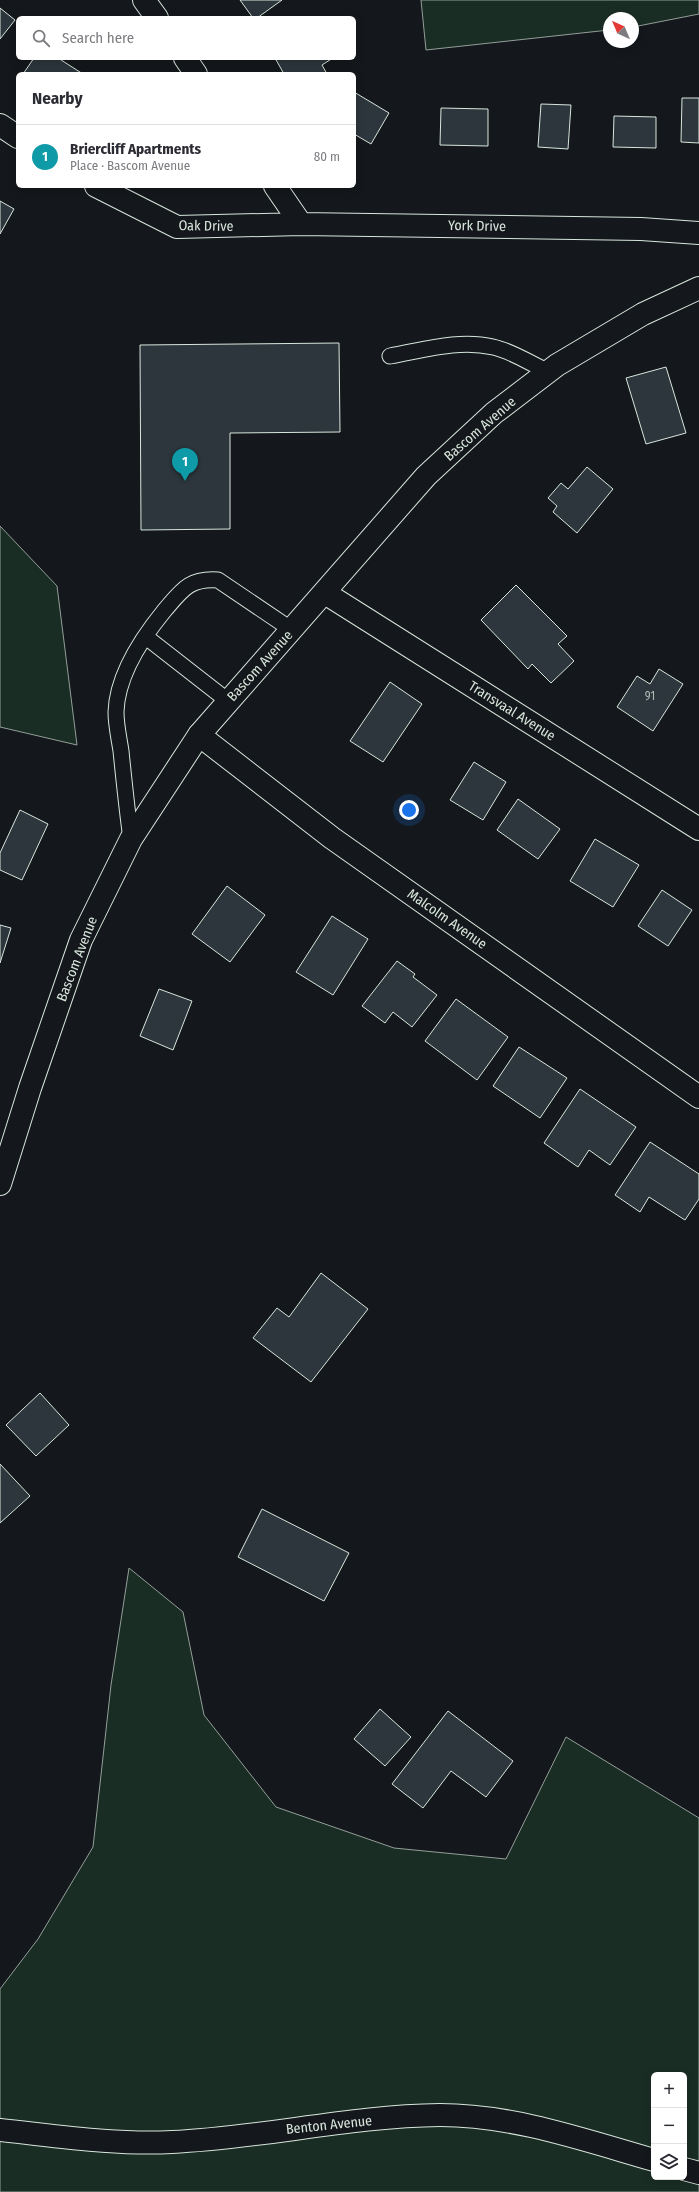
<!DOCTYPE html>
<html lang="en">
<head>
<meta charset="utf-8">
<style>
	:root { --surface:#fff; --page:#f2f2f3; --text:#2b2b33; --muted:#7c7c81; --line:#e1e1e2; --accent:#2563eb }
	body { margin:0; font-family:"Fira Sans Condensed",sans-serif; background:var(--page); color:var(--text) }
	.controls { position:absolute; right:12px; bottom:12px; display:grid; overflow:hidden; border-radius:6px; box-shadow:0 2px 10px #0003 }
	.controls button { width:36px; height:36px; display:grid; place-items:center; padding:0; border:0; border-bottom:1px solid var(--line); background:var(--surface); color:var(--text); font:20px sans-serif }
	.compass { position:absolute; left:603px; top:12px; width:36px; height:36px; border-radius:50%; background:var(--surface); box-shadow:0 2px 10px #0003; rotate:316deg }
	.you { position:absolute; left:409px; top:810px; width:14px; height:14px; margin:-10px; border:3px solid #fff; border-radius:50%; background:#1a73e8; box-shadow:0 0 0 6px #1a73e833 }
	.badge { display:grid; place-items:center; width:26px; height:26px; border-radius:50%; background:var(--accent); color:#fff; font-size:13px; font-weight:700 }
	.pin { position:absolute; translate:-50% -33px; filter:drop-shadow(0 1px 2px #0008) }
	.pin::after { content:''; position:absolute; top:21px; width:14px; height:12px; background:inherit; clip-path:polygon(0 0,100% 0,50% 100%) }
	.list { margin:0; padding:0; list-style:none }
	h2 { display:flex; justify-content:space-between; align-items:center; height:52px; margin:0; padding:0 16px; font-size:17px }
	h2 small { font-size:13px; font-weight:400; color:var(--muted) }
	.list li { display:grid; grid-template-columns:26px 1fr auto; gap:12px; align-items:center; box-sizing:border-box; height:64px; padding:0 16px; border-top:1px solid var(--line) }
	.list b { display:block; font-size:15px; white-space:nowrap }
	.list p { margin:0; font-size:13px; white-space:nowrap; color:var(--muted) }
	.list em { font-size:13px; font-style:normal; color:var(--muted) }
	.icon { flex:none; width:22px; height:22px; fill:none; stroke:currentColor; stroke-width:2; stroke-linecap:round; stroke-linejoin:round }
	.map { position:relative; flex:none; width:699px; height:2192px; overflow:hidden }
	.search { position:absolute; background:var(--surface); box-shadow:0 2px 10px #0003; left:16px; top:16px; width:340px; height:44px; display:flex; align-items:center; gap:10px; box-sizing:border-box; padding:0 14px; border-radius:6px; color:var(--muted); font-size:15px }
	.panel { position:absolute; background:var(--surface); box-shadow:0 2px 10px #0003; left:16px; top:72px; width:340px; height:116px; border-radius:6px }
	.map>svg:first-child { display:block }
	.green { fill:#1a2d24; stroke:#939e99; fill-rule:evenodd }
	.building { fill:#2c363c; stroke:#d8e6dc }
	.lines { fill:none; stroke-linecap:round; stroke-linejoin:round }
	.lane-casing { stroke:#d8e6dc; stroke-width:17 }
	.street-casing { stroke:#d8e6dc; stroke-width:24 }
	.primary-casing { stroke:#d8e6dc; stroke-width:24 }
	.lane { stroke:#14181c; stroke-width:15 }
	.street { stroke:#14181c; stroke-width:22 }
	.primary { stroke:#14181c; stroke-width:22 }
	.labels { text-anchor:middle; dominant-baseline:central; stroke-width:3; stroke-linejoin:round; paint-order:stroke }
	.number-label { font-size:12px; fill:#adbab4 }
	.street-label { font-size:14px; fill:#d8e6dc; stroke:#14181c }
</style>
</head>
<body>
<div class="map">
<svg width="699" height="2192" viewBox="0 0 699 2192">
	<rect width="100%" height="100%" fill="#14181c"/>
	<!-- green -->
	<path class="green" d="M421,0H699V14L633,27V18H609V30L426,50Z
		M0,526L57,586L77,745L0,727Z
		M129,1568L183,1612L204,1715L276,1807L394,1848L506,1859L566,1737L699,1818V2192H0V1989L38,1939L93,1847L111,1685ZM654,2075H684V2177H654Z"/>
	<!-- building -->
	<path class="building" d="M240,0H282L257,18H253Z
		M0,8L15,20L0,39Z
		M34,58H58L83,74H23Z
		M275,58H333L322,65L327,74H284Z
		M354,92L389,113L371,144L354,134Z
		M682,98H699V143L681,142Z
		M541,104L571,105L568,149L538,147Z
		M441,108L488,109V146L440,145Z
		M614,116L656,117V148L613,147Z
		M0,201L14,209L0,234Z
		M339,343L340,432L230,433V529L141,530L140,345Z
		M666,367L686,433L646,444L626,378Z
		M587,467L613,489L577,533L553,512L557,506L548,498L561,483L568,489Z
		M516,585L567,636L558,644L574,661L551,683L532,664L528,669L481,620Z
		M659,669L683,684L653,731L617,707L637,676L650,684Z
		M390,682L422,704L383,762L350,741Z
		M474,762L506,782L483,820L450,800Z
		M518,799L560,829L538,859L497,830Z
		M20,810L48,824L22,880L0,870V853Z
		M595,839L639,865L613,907L570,881Z
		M227,886L265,915L230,962L192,934Z
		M662,890L692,910L668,946L638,926Z
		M332,916L368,939L333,995L296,972Z
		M0,925L11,928L0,963Z
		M397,961L415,974L413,977L437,995L412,1027L393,1012L385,1023L362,1006Z
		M159,989L192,1001L173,1050L140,1036Z
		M456,999L508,1037L477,1080L425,1041Z
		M519,1047L567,1078L540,1118L493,1086Z
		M580,1089L636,1127L610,1165L589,1150L578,1167L544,1143Z
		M650,1142L699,1174V1199L685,1220L649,1197L640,1212L615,1195Z
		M321,1273L368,1309L311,1382L253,1338L277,1308L289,1317Z
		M40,1393L69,1425L36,1456L6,1425Z
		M0,1464L30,1496L0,1523Z
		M262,1509L349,1553L324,1601L238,1557Z
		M380,1709L411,1737L385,1766L354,1739Z
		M448,1711L513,1761L486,1797L451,1771L423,1808L392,1784Z"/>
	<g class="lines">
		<!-- lane casing -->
		<g class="lane-casing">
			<path id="lane" d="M390,356C424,350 459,339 493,347C512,351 531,364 549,372
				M146,637L228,701
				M131,839C127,810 124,781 121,751C119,738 116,725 116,712C117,676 142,638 164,611C182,590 189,578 218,580L292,630"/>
		</g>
		<!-- street casing -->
		<g class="street-casing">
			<path id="street" d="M144,0L157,18
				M185,58L196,74
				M0,125L18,137
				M96,186L177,227L301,224L641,229L699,233
				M275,186L301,224
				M325,593L699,829
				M199,735L332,838L699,1097"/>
		</g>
		<!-- primary casing -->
		<g class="primary-casing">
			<path id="primary" d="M0,1184L30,1088L81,940L131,839L199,735L426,476L494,413L557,365L643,314L699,288
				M0,2130C57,2136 115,2145 172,2142C262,2138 350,2116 440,2115C513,2115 584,2140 654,2160
				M684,2169L699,2173"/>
		</g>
		<!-- lane -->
		<use href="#lane" class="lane"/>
		<!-- street -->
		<use href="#street" class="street"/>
		<!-- primary -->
		<use href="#primary" class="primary"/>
	</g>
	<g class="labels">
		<!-- number labels -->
		<g class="number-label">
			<text x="650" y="696">91</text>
		</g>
		<!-- street labels -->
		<g class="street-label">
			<text transform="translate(206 226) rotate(1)">Oak Drive</text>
			<text transform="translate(477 226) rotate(1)">York Drive</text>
			<text transform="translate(480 429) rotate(-41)">Bascom Avenue</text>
			<text transform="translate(260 666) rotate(-48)">Bascom Avenue</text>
			<text transform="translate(512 711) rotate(32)">Transvaal Avenue</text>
			<text transform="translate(447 919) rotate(35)">Malcolm Avenue</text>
			<text transform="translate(77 959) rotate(-69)">Bascom Avenue</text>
			<text transform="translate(329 2125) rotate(-6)">Benton Avenue</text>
		</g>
	</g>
</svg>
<div class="controls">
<button>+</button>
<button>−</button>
<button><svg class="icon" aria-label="layers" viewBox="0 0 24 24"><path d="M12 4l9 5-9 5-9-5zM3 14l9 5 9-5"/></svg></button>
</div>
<svg class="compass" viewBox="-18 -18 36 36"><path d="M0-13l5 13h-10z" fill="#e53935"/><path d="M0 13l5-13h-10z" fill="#7c7c81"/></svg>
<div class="you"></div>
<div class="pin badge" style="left:185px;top:481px;background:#0f9aa8">1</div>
<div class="search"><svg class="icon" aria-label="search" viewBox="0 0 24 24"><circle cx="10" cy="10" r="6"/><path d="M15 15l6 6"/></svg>Search here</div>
<section class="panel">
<h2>Nearby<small></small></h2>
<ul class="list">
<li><span class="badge" style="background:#0f9aa8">1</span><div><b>Briercliff Apartments</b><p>Place · Bascom Avenue</p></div><em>80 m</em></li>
</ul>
</section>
</div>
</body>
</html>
